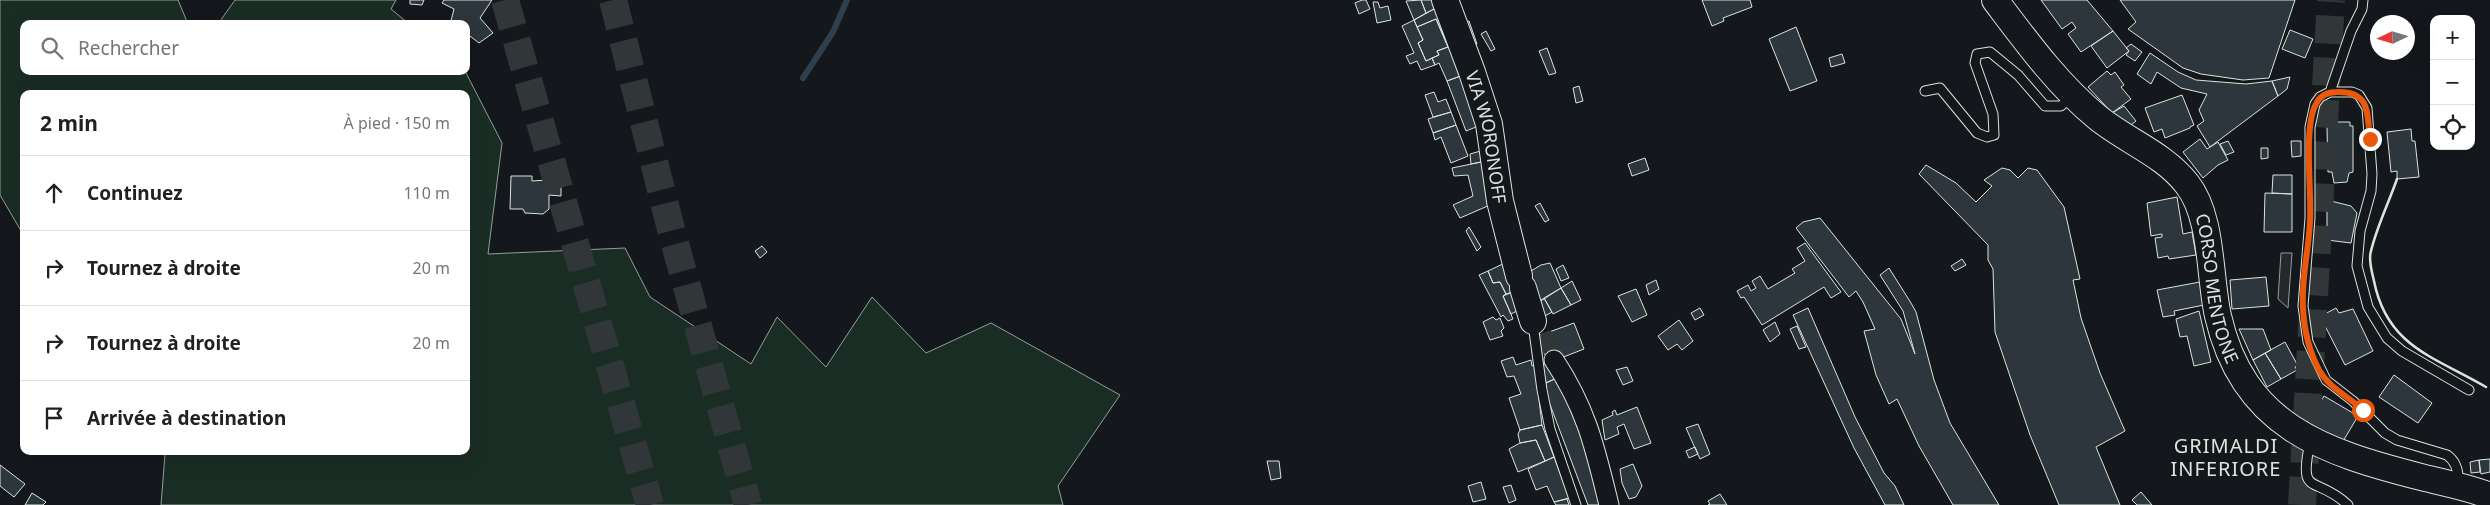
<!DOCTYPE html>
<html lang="fr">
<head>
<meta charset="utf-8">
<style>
	:root { --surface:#fff; --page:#f2f2f2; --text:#202124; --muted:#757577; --line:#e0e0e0 }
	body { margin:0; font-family:"Noto Sans",sans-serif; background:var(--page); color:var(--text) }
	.controls { position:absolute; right:15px; top:15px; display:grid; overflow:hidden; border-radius:10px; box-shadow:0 5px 20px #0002 }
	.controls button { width:45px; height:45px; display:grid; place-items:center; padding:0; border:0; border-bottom:1px solid var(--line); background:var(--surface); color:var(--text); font:25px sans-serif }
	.compass { position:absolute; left:2370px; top:15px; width:45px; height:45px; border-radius:50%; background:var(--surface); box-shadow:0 5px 20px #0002; rotate:266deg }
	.stop { position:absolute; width:15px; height:15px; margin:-11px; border:4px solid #ea580c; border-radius:50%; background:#fff }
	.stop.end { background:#ea580c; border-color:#fff; box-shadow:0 1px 5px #0008 }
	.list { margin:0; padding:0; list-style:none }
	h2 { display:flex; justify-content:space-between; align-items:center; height:65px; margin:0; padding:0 20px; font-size:21px }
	h2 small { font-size:16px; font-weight:400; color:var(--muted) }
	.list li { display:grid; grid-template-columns:32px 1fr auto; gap:15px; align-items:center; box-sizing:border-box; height:75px; padding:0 20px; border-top:1px solid var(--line) }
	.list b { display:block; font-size:19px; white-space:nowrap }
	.list em { font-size:16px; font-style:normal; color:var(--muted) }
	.icon { flex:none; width:28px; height:28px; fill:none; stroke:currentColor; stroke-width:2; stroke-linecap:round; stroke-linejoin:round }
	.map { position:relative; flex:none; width:2490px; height:505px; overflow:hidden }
	.search { position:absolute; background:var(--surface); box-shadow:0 5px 20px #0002; left:20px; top:20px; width:450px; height:55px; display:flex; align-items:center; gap:12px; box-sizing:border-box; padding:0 18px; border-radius:10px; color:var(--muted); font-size:19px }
	.panel { position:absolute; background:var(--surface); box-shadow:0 5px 20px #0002; left:20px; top:90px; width:450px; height:365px; border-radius:10px }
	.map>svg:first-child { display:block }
	.green { fill:#1a2d24; stroke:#939e99 }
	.parking { fill:#24282b; stroke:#939e99 }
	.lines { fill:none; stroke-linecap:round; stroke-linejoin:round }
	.stream { stroke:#2f3f4d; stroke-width:6 }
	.building { fill:#2c363c; stroke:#d8e6dc }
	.street-tunnel { stroke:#313739; stroke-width:19; stroke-dasharray:19 9; stroke-linecap:butt }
	.primary-tunnel { stroke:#313739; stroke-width:28; stroke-dasharray:28 14; stroke-linecap:butt }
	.highway-tunnel { stroke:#313739; stroke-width:28; stroke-dasharray:28 14; stroke-linecap:butt }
	.lane-casing { stroke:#d8e6dc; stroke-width:11 }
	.street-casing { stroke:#d8e6dc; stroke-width:21 }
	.secondary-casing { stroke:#d8e6dc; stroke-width:28 }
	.lane { stroke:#14181c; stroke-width:9 }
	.street { stroke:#14181c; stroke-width:19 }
	.secondary { stroke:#14181c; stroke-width:26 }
	.wall { stroke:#d8e6dc; stroke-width:2.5 }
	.route { stroke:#ea580c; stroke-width:6 }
	.labels { text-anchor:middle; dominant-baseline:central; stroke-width:4; stroke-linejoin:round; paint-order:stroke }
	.street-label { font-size:18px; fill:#d8e6dc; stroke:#14181c }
	.quarter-label { font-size:20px; letter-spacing:1px; fill:#d8e6dc; stroke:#14181c }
</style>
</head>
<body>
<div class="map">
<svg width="2490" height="505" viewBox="0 0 2490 505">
	<rect width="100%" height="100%" fill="#14181c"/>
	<!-- green -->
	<path class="green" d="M0,0H178L188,24H24V71H465L502,143L488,254L625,248L650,297L751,364L777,317L826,367L872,297L926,353L991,323L1120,395L1058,486L1063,505H161L165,454L163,451H466V94H24V236L0,195Z
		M235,0H396L391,9L409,24H218Z"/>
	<!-- parking -->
	<path class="parking" d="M2281,253H2292L2288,308L2278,299Z"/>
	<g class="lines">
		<!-- stream -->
		<path class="stream" d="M803,78L833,32L847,0"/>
	</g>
	<!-- building -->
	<path class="building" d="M410,0H424L422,5L410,4Z
		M444,0H492L480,18L493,33L479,43L466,33V24H454L451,21L454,9L442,3Z
		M1362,0H1366L1370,9L1359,14L1355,3Z
		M1421,0L1426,13L1414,20L1406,1Z
		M1421,0H1433L1436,8L1426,13Z
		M1702,0H1750L1752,7L1723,18L1724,21L1712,26Z
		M2041,0H2087L2113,31L2081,52L2068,34L2076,28L2072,22L2062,29Z
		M2120,0H2295L2269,78L2243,80L2201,74L2183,68L2128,29L2136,22Z
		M1373,2H1378L1380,8L1388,6L1391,20L1377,23Z
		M1436,8L1451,29L1442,33L1436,19L1417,27L1414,20Z
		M1436,19L1448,47L1437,51L1439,55L1426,61L1418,43L1423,40L1417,27Z
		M1414,20L1423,40L1418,43L1426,61L1432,58L1435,65L1421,70L1417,61L1410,64L1406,56L1414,53L1402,26Z
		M1469,21L1477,44L1469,47L1460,24Z
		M1796,27L1817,81L1790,91L1769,39Z
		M1451,29L1466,74L1447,81L1439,63L1435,65L1432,58L1439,55L1437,51L1448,47L1442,33Z
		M2290,30L2313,39L2305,58L2282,49Z
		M1486,31L1495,49L1491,51L1481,34Z
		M2113,31L2129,51L2107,68L2091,46Z
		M2131,44L2142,52L2135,61L2126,55L2129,51L2126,48Z
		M1547,48L1556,73L1549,75L1539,51Z
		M2150,53L2178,72L2196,80L2246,84L2272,81L2278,96L2210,147L2197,126L2204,121L2199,110L2207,94L2181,88L2157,72L2151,84L2137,74Z
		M1842,54L1845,63L1831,67L1829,58Z
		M2107,71L2111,75L2115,72L2124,85L2121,87L2131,99L2112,113L2088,87Z
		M1466,74L1481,125L1466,131L1447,81Z
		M2290,77L2287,89L2278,96L2272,81Z
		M1579,86L1583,101L1576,103L1573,88Z
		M1434,92L1438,102L1446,99L1451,112L1433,117L1425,95Z
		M2182,95L2194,125L2190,127V128L2165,138L2162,129L2154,132L2145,108Z
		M2124,106L2136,121L2131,125L2112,113Z
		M1451,112L1456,125L1433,133L1428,119Z
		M2330,122H2350V126H2353V172L2349,173L2347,182L2334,183L2332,172H2328L2327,127H2330Z
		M1456,125L1468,156L1451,163L1441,137L1435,140L1433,133Z
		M2411,129L2412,141H2415L2419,177L2397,179V171L2391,172L2387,132Z
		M2200,139L2207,149L2218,142L2228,160L2218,165L2203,178L2183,152Z
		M2228,141L2234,152L2226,155L2220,144Z
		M2291,141H2301V156L2292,157Z
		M2261,148H2268V158L2261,159Z
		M1484,150L1486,161L1471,164L1470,154Z
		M1645,158L1649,170L1632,176L1628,164Z
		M1486,161L1490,205L1460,218L1453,205L1473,196L1468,175L1454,176L1452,168Z
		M1926,165L1956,183L1976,202L1992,186L1984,180L2002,168L2010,170L2018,178L2028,168L2037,170L2064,207L2080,279L2073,280L2081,318L2100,373L2125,431L2096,447L2120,505H2059L2030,435L1995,332L1993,269L1988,260V245L1919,174Z
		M2273,175H2292V194L2272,193Z
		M511,176H532V181L561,179V196L549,195V209L543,214L525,213L523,209H510Z
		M2265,193L2292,194V232H2264Z
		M2177,197L2183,234L2192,232L2196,255L2169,259L2168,256L2158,258L2155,238L2162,237V234L2151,236L2147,203Z
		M2327,200L2351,206L2357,213L2351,243L2327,240Z
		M1540,203L1549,220L1545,222L1535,206Z
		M1820,218L1901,319L1915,354L1903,311L1880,275L1889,268L1911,303L1916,312L1934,380L1950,423L1999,505H1953L1919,446L1897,399L1889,404L1876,375L1864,331L1875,329L1863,302L1856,291L1849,297L1796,228L1803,222Z
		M1469,227L1481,247L1477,251L1466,231Z
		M1805,243L1841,292L1831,298L1824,287L1762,325L1744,297L1741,298L1737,291L1748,285L1751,291L1756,288L1752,281L1760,276L1768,289L1795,273L1792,269L1805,261L1797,248Z
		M762,246L767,252L760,258L755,251Z
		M1962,259L1966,265L1955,271L1951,266Z
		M1509,261L1518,290L1506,294L1500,282L1493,283L1488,271Z
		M1550,263L1561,288L1536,304L1526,274L1541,265Z
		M1563,265L1569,278L1561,281L1556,269Z
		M1488,271L1493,283L1500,282L1506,294L1503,296L1513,319L1508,321L1503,315L1501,317L1479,275Z
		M2266,277L2269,306L2232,309L2230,280Z
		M1656,280L1659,289L1649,295L1646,285Z
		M1572,281L1581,300L1571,305L1561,288Z
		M2200,282L2204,305L2174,311L2175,315L2163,317L2157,290Z
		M1561,288L1571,305L1553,314L1544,298Z
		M1636,289L1647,315L1632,322L1618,296Z
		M1518,290L1519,310L1511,314L1503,296Z
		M1544,298L1552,312L1543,317L1537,303Z
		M1700,308L1704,315L1695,320L1691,313Z
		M1808,308L1855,417L1884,473L1895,486L1904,505H1885L1854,448L1793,315Z
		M2336,308L2339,313L2353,309L2373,351L2345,365L2323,322L2325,320L2323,315Z
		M2199,311L2211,362L2194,366L2187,336L2180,337L2176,319Z
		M1493,317L1496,320L1500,318L1504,328L1501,331L1503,336L1490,340L1483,322Z
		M1679,320L1693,341L1682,350L1677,344L1668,350L1658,336Z
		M1775,322L1780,334L1770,342L1763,330Z
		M1574,323L1584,349L1548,363L1538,336Z
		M1797,326L1806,347L1799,349L1790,329Z
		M2239,329H2263L2271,350L2253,360Z
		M2285,342L2298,366L2295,367L2297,370L2281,379L2265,353Z
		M2265,353L2281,379L2267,387L2253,360Z
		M1513,357L1516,365L1531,360L1532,366L1535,365L1542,425L1520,430L1509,398L1521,394L1514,376L1507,377L1501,361Z
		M1548,363L1559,377L1546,383L1540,366Z
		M1627,367L1633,381L1623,385L1616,370Z
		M2394,375L2432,403L2418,423L2379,397Z
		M1557,378L1591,460L1602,505H1588L1549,402L1543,384Z
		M2324,396L2358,416L2342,443L2307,422L2309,419L2306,417L2313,405L2317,407Z
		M1637,407L1651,443L1634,449L1624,424L1617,427L1619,434L1605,440L1602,420L1613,415L1612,412L1615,410L1617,415Z
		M1698,424L1710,454L1700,459L1686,428Z
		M1542,425L1554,457L1545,461L1536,440L1520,443L1518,434L1520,430Z
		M1536,440L1545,461L1518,472L1509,449L1520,443Z
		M1695,447L1698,454L1689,458L1686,451Z
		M1554,457L1569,498L1554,502L1547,486L1536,490L1528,469Z
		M2490,459V472L2481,474L2479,460Z
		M2479,460L2480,472L2471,473L2470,462Z
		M1267,461H1279L1281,478L1271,480Z
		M1633,464L1642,486L1636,497L1629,499L1622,483L1620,469Z
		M0,465L25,484L14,497L0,486Z
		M1481,482L1486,499L1473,502L1468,486Z
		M1511,485L1516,500L1509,503L1503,487Z
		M2141,492L2152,505H2137L2132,500Z
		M32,493L46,502L43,505H25Z
		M1720,494L1727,505H1708L1710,504L1708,501Z
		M1567,499L1569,505H1556L1554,502Z"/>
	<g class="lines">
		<!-- street-tunnel -->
		<path class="street-tunnel" d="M1542,334L1554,360"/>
		<!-- primary-tunnel -->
		<path class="primary-tunnel" d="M2302,505L2331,0"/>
		<!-- highway-tunnel -->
		<path class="highway-tunnel" d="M505,0L650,505
			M613,0L672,233L748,505"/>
		<!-- lane casing -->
		<g class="lane-casing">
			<path id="lane" d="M1925,91L1940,88L1977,133L1987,137L1994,135L1993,114L1975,63L1977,54L1990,52L2018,75L2045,106H2061L2071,97
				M2330,92L2351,31L2362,9L2363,0
				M1533,324L1542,390L1550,429L1576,505
				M2310,442C2298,499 2315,474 2348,505
				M2458,484C2459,472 2457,462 2447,455L2397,440L2385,433L2353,401L2326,380L2308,342L2303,306L2310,218V127L2315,104L2320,97L2330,92H2352L2359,95L2367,108L2372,174L2371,191L2360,231L2357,266L2368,307L2387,338L2402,351L2469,390"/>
		</g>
		<!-- street casing -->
		<g class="street-casing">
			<path id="street" d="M1554,360C1587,410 1595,448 1609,505"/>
		</g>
		<!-- secondary casing -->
		<g class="secondary-casing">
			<g id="secondary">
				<path id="s1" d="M1445,0L1472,72L1489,124L1500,201L1519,276"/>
				<path id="s2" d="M1995,0C2026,41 2057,84 2097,117C2126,141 2164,154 2187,184C2213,217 2209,276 2218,316C2243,426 2323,452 2421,477C2444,483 2468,487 2490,496"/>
				<path d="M1523,288L1533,321"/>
			</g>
		</g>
		<!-- lane -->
		<use href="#lane" class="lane"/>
		<!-- street -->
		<use href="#street" class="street"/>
		<!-- secondary -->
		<use href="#secondary" class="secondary"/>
		<!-- wall -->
		<path class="wall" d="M2397,179C2389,202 2377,226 2371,251C2368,260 2372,272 2374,281C2387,347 2435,357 2486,387"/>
	</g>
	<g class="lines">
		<!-- route -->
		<path class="route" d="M2363,410C2348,396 2329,388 2319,370C2309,351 2304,329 2303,308C2301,279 2309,249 2310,221C2312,192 2303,127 2316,104C2320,95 2328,92 2337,92C2370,91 2367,112 2370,139"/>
	</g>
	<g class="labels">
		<!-- street labels -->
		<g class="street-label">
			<text stroke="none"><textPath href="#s1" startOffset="144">VIA WORONOFF</textPath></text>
			<text stroke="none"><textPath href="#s2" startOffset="378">CORSO MENTONE</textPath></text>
		</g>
		<!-- quarter labels -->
		<g class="quarter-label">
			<text x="2226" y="445">GRIMALDI<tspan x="2226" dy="23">INFERIORE</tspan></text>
		</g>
	</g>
</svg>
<div class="controls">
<button>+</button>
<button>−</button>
<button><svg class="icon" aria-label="locate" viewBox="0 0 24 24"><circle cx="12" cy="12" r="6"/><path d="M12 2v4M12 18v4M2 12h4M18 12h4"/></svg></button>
</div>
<svg class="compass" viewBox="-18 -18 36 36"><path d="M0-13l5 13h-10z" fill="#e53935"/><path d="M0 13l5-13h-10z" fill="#757577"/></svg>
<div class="stop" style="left:2363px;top:410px"></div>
<div class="stop end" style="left:2370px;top:139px"></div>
<div class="search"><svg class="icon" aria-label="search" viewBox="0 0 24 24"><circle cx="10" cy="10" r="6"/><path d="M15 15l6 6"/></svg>Rechercher</div>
<section class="panel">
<h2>2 min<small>À pied · 150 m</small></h2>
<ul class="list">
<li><svg class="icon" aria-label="ahead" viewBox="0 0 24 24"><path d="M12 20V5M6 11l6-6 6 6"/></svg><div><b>Continuez</b></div><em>110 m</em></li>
<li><svg class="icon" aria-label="right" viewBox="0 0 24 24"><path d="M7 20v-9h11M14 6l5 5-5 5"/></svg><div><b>Tournez à droite</b></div><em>20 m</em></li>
<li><svg class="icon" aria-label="right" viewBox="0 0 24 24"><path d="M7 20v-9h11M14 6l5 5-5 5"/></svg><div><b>Tournez à droite</b></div><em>20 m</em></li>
<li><svg class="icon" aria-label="arrive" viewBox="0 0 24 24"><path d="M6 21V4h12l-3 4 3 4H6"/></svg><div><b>Arrivée à destination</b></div></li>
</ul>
</section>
</div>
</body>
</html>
